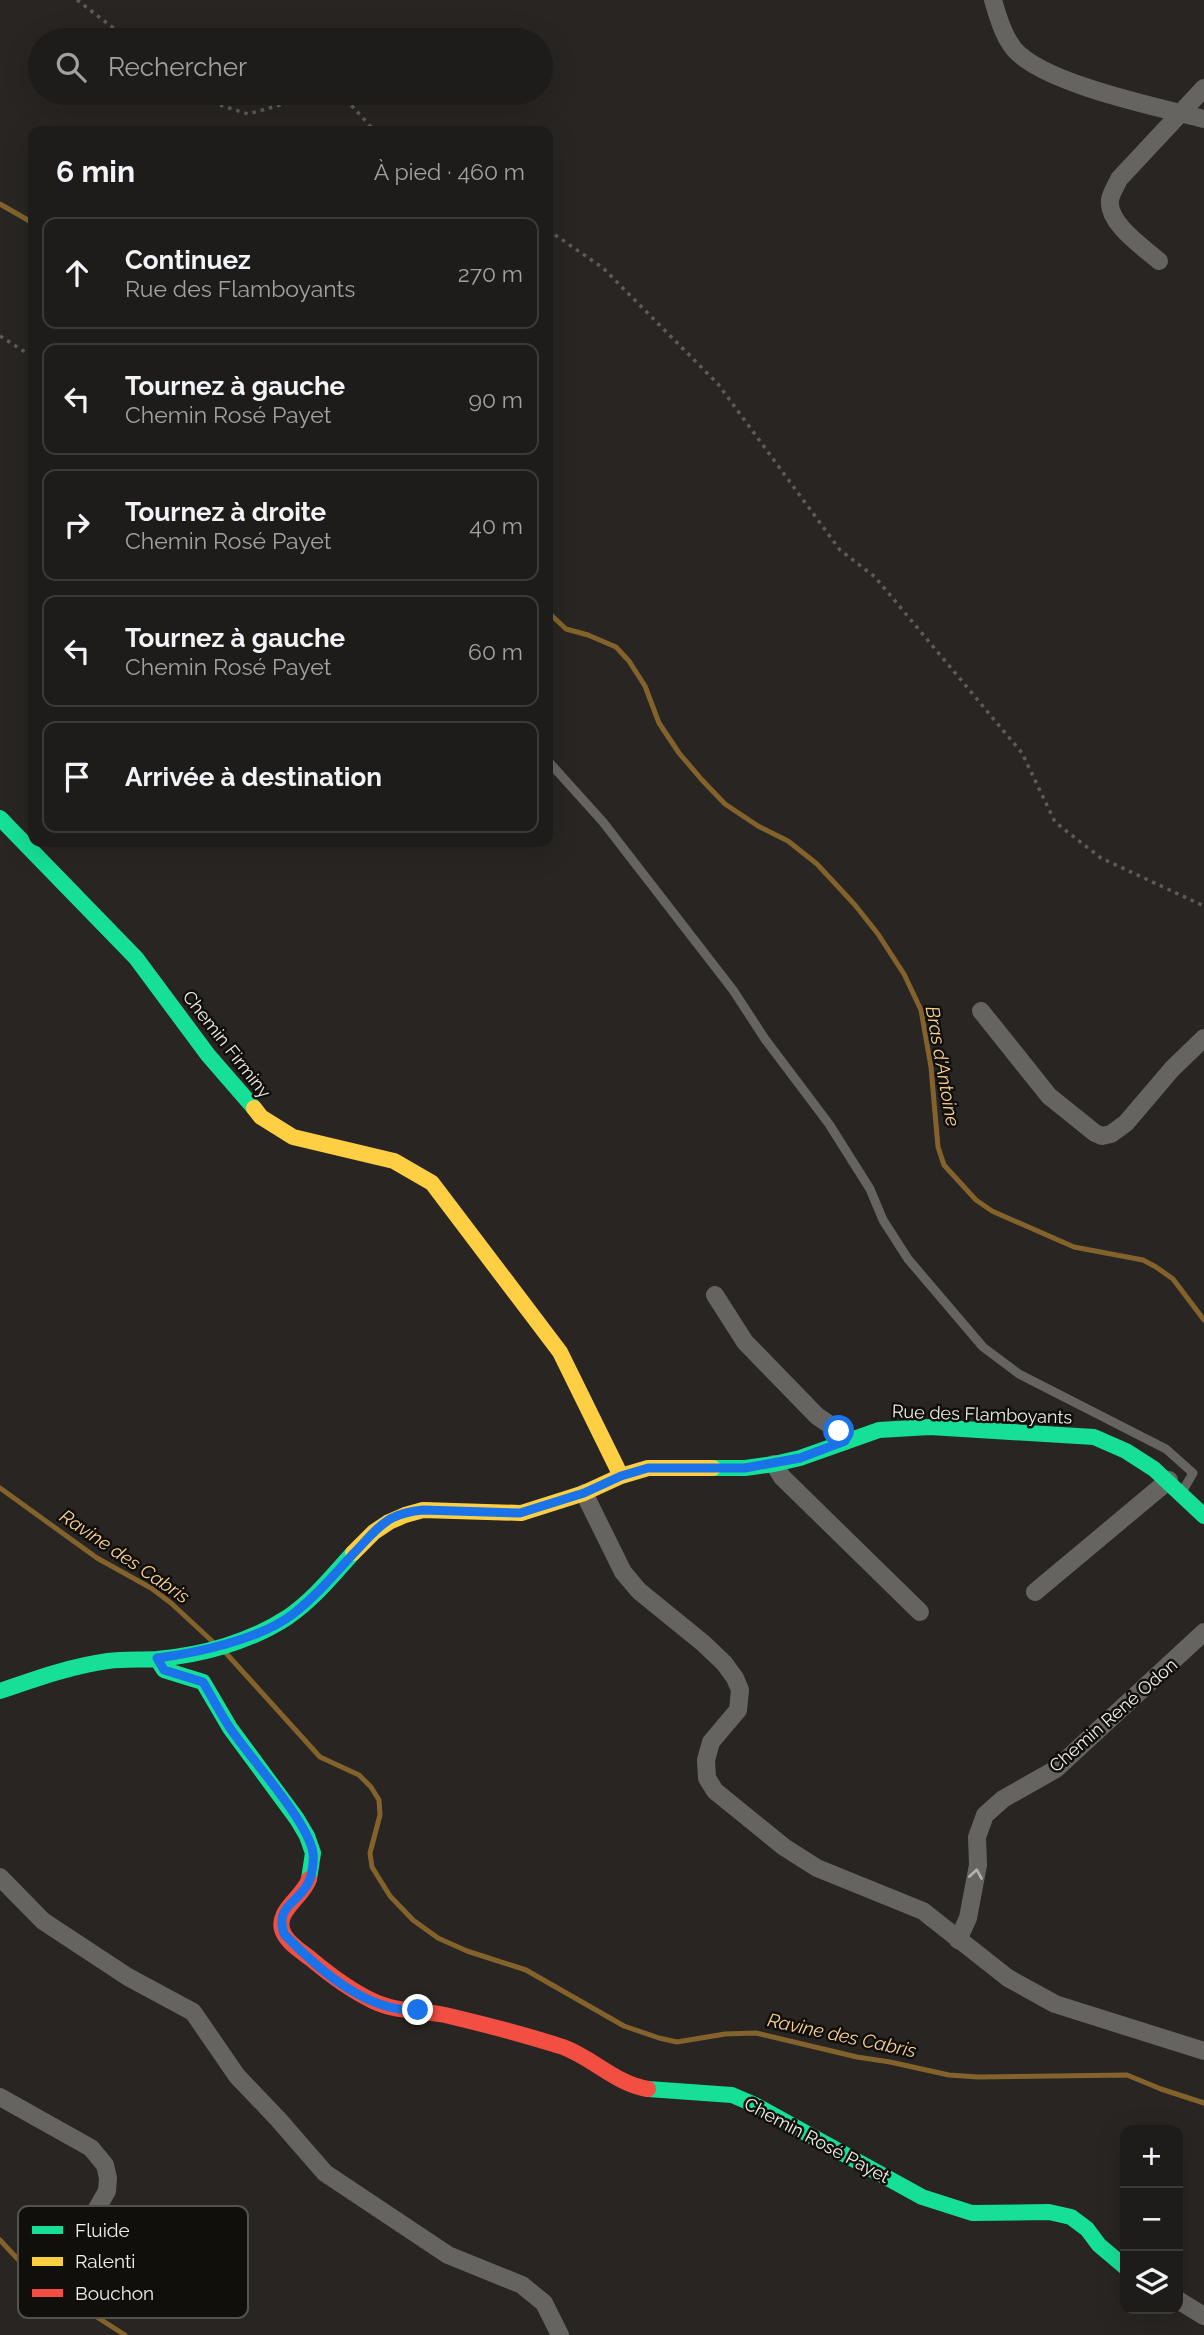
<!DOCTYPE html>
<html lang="fr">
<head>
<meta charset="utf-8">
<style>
	:root { --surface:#1e1c1a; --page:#2b2927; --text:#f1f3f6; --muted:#a1a1a2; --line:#3c3a39 }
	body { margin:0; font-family:Raleway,sans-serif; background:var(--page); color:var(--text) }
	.controls { position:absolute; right:21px; bottom:21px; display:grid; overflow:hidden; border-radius:14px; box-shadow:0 7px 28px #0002 }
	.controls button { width:63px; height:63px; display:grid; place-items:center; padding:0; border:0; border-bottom:2px solid var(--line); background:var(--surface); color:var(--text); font:35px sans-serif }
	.stop { position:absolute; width:21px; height:21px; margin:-16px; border:5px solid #1a73e8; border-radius:50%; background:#fff }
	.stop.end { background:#1a73e8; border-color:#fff; box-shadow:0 2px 7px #0008 }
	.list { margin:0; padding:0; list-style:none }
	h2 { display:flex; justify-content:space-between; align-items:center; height:91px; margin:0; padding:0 28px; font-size:30px }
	h2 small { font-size:23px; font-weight:400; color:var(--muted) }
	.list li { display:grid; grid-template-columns:46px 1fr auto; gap:21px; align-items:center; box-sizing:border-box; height:112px; margin:0 14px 14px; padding:0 14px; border:2px solid var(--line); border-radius:14px }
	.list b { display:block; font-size:26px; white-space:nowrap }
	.list p { margin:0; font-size:23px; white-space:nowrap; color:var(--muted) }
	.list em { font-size:23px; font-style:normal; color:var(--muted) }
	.icon { flex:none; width:38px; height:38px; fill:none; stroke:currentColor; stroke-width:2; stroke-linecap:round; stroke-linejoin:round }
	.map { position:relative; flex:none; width:1204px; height:2335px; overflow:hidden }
	.search { position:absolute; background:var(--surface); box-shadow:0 7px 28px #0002; left:28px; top:28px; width:525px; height:77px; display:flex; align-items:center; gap:18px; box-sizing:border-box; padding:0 24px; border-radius:38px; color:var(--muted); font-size:26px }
	.panel { position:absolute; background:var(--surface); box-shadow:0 7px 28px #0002; left:28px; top:126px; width:525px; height:721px; border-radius:14px }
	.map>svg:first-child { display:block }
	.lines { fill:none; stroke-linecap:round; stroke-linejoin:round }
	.stream { stroke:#83632b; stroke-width:5 }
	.path { stroke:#5e5c59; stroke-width:3.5; stroke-dasharray:3.5 5; stroke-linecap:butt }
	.lane { stroke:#666461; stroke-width:9 }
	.street { stroke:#666461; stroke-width:18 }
	.fast { stroke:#16e098; stroke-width:16 }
	.slow { stroke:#ffcf43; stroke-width:16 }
	.jam { stroke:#f24e42; stroke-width:16 }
	.oneway { stroke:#b2afac }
	.route { stroke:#1a73e8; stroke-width:9 }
	.labels { text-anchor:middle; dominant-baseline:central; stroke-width:5; stroke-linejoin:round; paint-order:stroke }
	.street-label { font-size:18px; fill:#f0ede9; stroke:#110f0c }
	.water-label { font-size:19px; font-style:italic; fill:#fcd290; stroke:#110f0c }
	.key { fill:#110f0c; stroke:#54524e; stroke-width:2 }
	.key-label { font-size:19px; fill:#f0ede9 }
</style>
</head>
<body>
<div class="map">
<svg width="1204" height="2335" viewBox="0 0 1204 2335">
	<rect width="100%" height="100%" fill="#282522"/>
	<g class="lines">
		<!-- stream -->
		<path class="stream" d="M0,204L33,223
			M548,612L566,629L588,635L616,647L629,661L645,686L659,723L679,753L702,780L725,804L758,826L788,841L817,864L855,905L878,934L904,974L921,1010L931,1067L938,1147L944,1165L976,1200L992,1211L1074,1247L1143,1260L1156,1267L1173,1279L1204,1320
			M0,1488L97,1558L151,1588L171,1603L212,1641
			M225,1652L320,1757L359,1775L371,1787L379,1800L380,1815L370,1853L372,1867L390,1896L413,1920L438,1938L467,1951L526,1970L624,2026L659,2038L677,2042L725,2034L756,2033L857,2057L890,2062L949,2075L978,2077L1127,2075L1161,2089L1204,2103
			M0,2240L39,2282L56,2294L89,2312L125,2335"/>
		<!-- path -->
		<path class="path" d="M77,0L129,40
			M198,93L210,102L248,114L324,93
			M340,93L373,129L378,131
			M548,230L603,268L718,384L840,550L875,577L1022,753L1055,822L1101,858L1204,906
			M0,336L33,357"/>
		<!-- lane -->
		<path class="lane" d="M548,761L603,822L733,990L765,1039L829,1124L870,1189L883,1220L908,1259L983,1347L1019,1374L1166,1449L1193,1473L1182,1492"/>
		<!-- street -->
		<path class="street" d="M993,0C998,17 1003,35 1014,49C1044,84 1158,107 1204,119
			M1159,261C1143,247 1107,223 1110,200C1111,193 1116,186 1119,179L1204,88
			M981,1011L1049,1096L1095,1133L1102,1136L1111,1134L1126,1123L1172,1069L1204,1038
			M715,1295L745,1342L817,1416L839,1431L845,1441
			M774,1464L782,1477L920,1612
			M584,1493L623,1572L639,1591L703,1643L724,1663L735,1678L740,1690L738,1710L711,1742L706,1760L707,1778L715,1791L784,1847L817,1868L923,1911L1008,1978L1055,2004L1204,2051
			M1035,1592L1169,1480
			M0,1877L43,1921L128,1977L193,2012L237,2076L278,2119L325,2173L448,2255L522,2285L544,2303L560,2335
			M958,1940L968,1918L978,1865L977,1837L985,1815L1003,1799L1056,1769L1204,1632
			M0,2097L91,2148L105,2165L108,2178L107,2191L83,2233
			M1178,2300L1204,2316"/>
		<!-- fast -->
		<path class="fast" d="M0,818L136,958L208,1055L254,1108
			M713,1468H745L774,1464L800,1458L879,1430L930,1427L1094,1437L1126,1451L1154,1469L1204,1516
			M157,1659L164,1670L203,1682L230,1728L297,1819L307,1836L313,1853L309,1879
			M0,1691C35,1679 71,1666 108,1661C124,1659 141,1660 157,1659C202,1655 250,1642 288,1617C314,1599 332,1576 353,1553
			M648,2089L732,2095L753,2104L922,2197L972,2213L1049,2212L1071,2217L1087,2229L1099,2245L1125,2267"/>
		<!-- slow -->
		<path class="slow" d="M254,1108L261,1117L293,1137L394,1161L432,1183L560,1352L621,1476
			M353,1553L374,1532L389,1522L405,1515L423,1510L521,1513L584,1493L621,1476L648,1468H713"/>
		<!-- jam -->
		<path class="jam" d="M309,1879C304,1897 272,1912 284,1934C289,1944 302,1952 311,1959C330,1975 350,1990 373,2001C396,2012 420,2010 445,2015C483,2024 526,2035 563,2047C593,2058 616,2084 648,2089"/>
	</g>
	<!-- one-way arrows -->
	<defs><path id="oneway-chevron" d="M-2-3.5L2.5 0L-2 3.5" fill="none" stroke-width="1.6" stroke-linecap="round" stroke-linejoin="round" transform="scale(1.75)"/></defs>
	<use class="oneway" href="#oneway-chevron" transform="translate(976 1874) rotate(-81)"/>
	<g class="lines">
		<!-- route -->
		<path class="route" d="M418,2010C367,2013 318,1969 284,1934C275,1907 296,1904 307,1885C312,1877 314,1862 313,1853C308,1821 250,1758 230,1728C220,1713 212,1697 203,1682L164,1670L157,1658C197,1653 261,1639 293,1614C315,1597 334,1575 353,1554C365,1542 377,1526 392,1518C402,1513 412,1511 423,1510L520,1513L584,1493L621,1476L648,1468H745L800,1458L845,1441L839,1431"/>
	</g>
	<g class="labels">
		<!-- street labels -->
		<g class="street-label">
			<text transform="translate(227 1044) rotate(52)">Chemin Firminy</text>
			<text transform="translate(982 1414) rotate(2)">Rue des Flamboyants</text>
			<text transform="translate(1113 1715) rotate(-41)">Chemin René Odon</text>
			<text transform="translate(817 2140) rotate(28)">Chemin Rosé Payet</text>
		</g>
		<!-- water labels -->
		<g class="water-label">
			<text transform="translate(943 1066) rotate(80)">Bras d'Antoine</text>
			<text transform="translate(125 1556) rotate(34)">Ravine des Cabris</text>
			<text transform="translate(842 2035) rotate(12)">Ravine des Cabris</text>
		</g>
	</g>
	<!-- legend -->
	<rect x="18" y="2206" width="230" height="112" rx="10" class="key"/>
	<rect x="32" y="2226" width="31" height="8" fill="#16e098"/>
	<rect x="32" y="2257" width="31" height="9" fill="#ffcf43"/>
	<rect x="32" y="2289" width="31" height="8" fill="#f24e42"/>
	<g class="key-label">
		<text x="75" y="2237">Fluide</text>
		<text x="75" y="2268">Ralenti</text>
		<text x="75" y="2300">Bouchon</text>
	</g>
</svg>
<div class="controls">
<button>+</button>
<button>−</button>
<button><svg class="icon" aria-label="layers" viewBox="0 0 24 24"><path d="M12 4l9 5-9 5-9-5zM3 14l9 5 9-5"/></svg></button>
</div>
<div class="stop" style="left:839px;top:1431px"></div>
<div class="stop end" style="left:418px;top:2010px"></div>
<div class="search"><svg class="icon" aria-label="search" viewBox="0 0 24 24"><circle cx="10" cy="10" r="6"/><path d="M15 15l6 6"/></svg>Rechercher</div>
<section class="panel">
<h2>6 min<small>À pied · 460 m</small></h2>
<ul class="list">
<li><svg class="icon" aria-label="ahead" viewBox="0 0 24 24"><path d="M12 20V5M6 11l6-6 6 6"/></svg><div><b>Continuez</b><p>Rue des Flamboyants</p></div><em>270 m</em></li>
<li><svg class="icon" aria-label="left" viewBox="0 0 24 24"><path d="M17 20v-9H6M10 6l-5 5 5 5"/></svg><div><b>Tournez à gauche</b><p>Chemin Rosé Payet</p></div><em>90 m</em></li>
<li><svg class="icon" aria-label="right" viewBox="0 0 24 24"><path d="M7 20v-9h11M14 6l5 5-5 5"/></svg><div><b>Tournez à droite</b><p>Chemin Rosé Payet</p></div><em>40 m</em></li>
<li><svg class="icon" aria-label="left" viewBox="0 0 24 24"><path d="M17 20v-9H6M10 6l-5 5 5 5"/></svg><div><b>Tournez à gauche</b><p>Chemin Rosé Payet</p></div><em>60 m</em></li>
<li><svg class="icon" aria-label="arrive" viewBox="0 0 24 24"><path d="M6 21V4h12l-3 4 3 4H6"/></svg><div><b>Arrivée à destination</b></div></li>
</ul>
</section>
</div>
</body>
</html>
